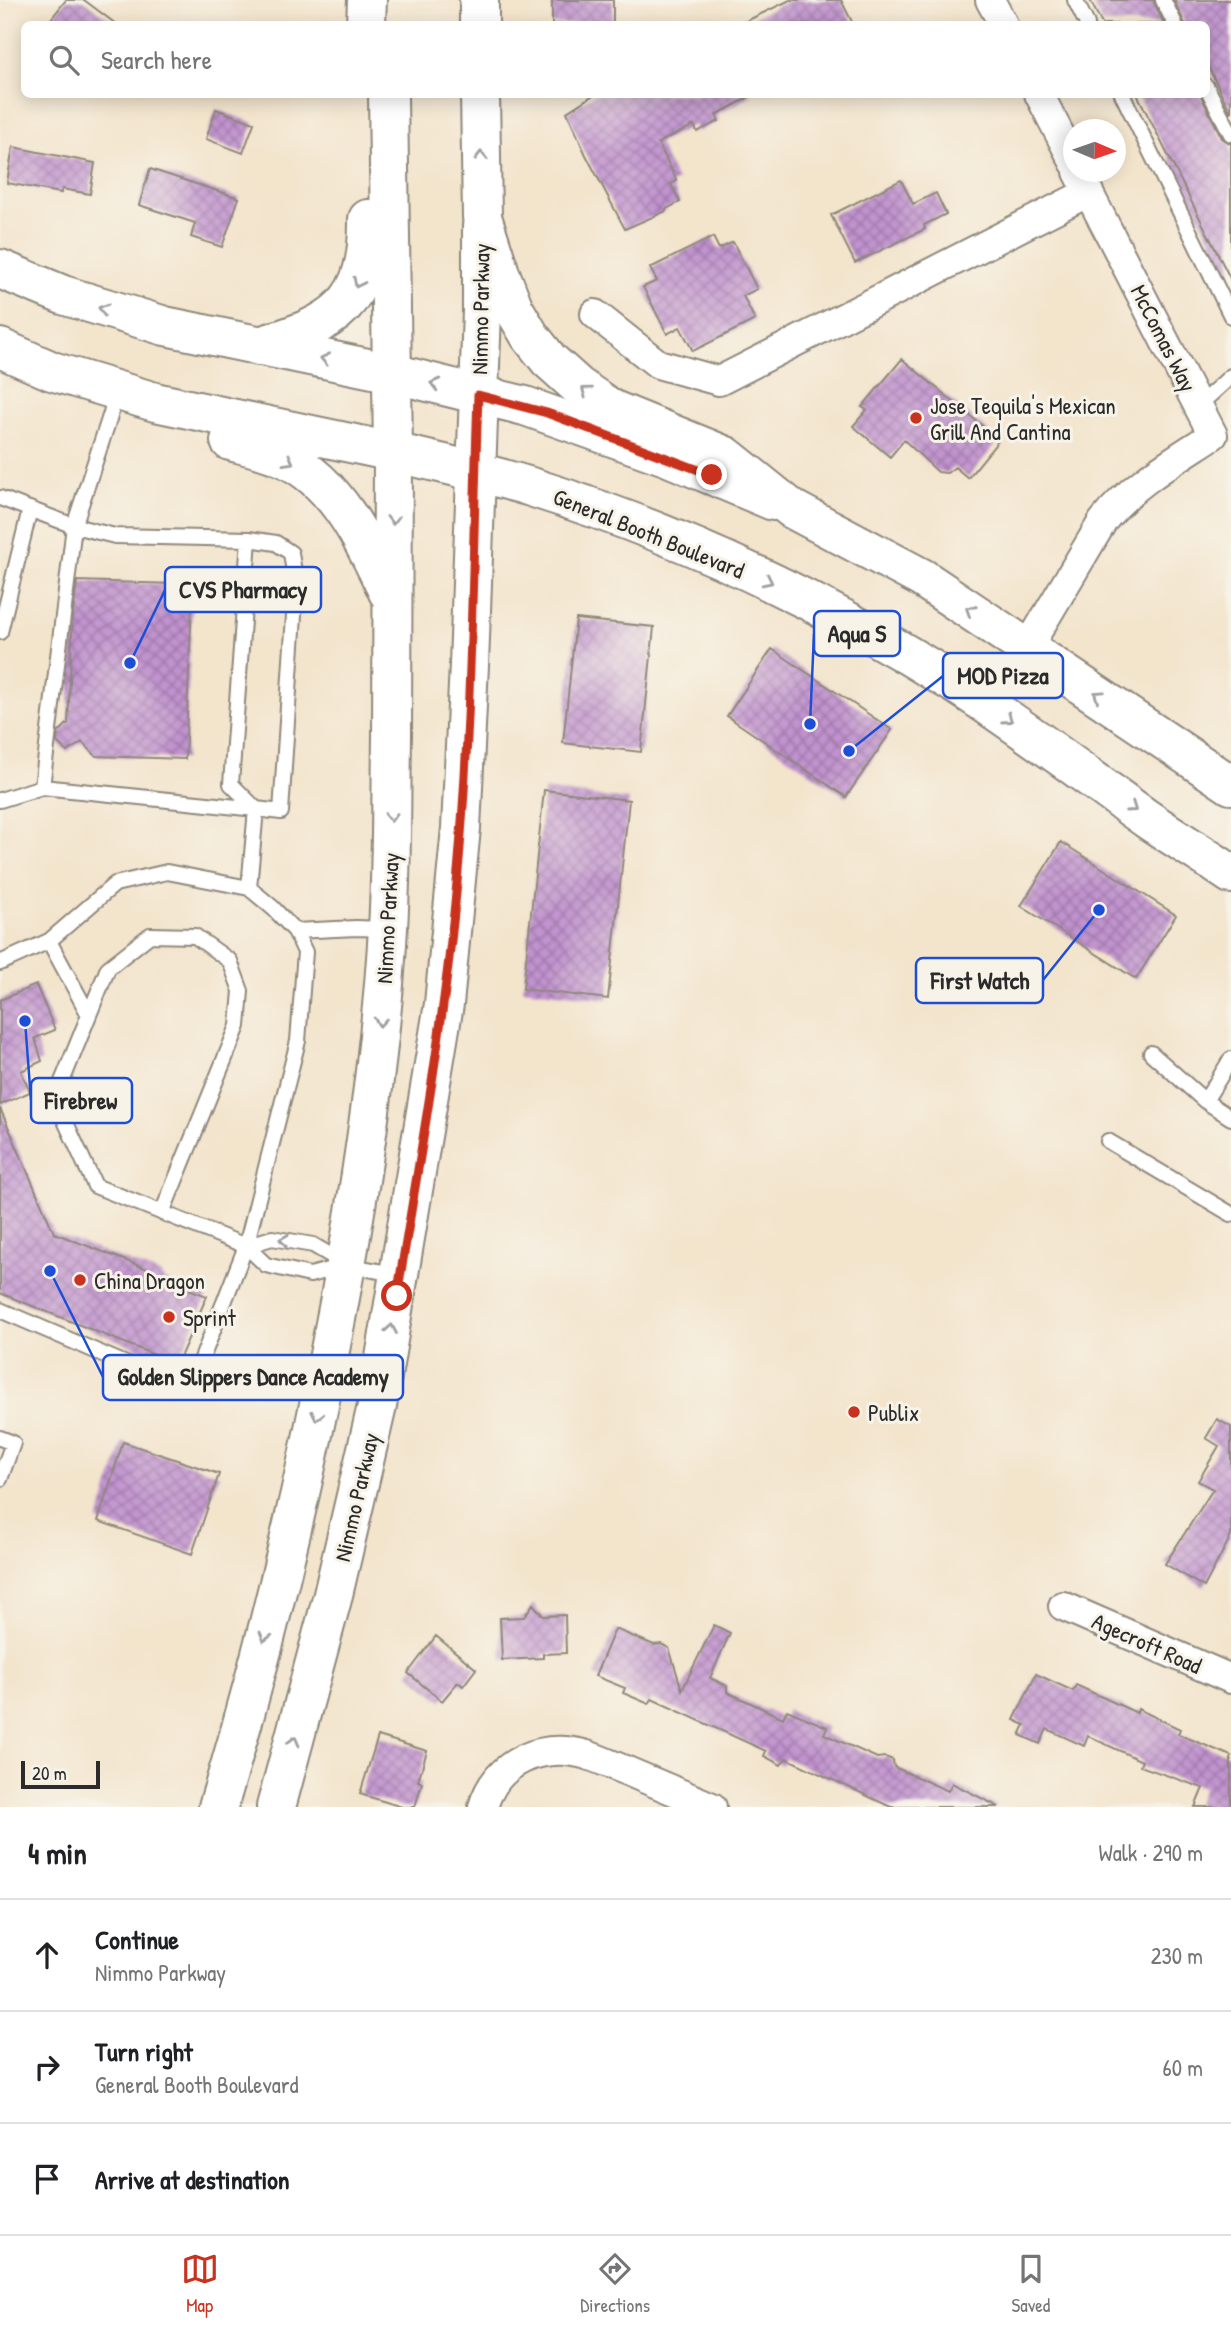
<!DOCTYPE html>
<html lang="en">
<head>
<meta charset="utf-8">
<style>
	:root { --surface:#fff; --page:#f2f2f2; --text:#202124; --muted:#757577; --line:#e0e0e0; --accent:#c8321e }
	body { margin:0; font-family:"Patrick Hand",sans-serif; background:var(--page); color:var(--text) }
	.compass { position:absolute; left:1063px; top:119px; width:63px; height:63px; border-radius:50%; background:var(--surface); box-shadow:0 4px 18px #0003; rotate:92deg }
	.scale { position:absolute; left:21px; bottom:18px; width:79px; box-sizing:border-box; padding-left:7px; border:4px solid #2b2b2b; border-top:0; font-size:19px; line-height:24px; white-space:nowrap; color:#2b2b2b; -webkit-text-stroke:5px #f7f3e8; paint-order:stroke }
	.stop { position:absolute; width:21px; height:21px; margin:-16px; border:5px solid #c8321e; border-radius:50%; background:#fff }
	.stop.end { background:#c8321e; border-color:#fff; box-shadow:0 2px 7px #0008 }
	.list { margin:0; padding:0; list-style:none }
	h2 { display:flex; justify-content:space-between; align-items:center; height:91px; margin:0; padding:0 28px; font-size:30px }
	h2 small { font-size:23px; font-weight:400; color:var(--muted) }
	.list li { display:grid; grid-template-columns:46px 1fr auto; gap:21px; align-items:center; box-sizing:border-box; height:112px; padding:0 28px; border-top:2px solid var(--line) }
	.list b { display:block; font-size:26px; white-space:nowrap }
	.list p { margin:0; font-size:23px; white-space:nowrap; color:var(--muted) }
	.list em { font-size:23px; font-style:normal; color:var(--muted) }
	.icon { flex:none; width:38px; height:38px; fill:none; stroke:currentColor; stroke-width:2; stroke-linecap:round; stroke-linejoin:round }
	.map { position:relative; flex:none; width:1231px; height:1807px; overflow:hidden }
	.search { position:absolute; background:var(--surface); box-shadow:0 4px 18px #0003; left:21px; right:21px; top:21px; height:77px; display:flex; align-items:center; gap:18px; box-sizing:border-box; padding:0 24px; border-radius:10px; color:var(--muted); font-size:26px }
	.sheet { height:427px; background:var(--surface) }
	nav { display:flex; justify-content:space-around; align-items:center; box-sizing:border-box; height:98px; border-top:2px solid var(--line); background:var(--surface); font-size:19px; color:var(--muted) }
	nav a { display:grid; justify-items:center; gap:4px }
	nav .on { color:var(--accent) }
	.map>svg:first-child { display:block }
	.building { fill:url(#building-cross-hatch) }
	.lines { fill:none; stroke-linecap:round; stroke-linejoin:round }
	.lane-casing { stroke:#8f887c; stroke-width:18 }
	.street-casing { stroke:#8f887c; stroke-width:32 }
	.secondary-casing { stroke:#8f887c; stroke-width:42 }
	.highway-casing { stroke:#8f887c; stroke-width:42 }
	.lane { stroke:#fff; stroke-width:14 }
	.street { stroke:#fff; stroke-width:28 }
	.secondary { stroke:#fff; stroke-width:38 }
	.highway { stroke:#fff; stroke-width:38 }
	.oneway { stroke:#a0a0a0 }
	.route { stroke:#c8321e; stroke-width:9 }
	.poi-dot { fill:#c8321e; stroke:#f7f3e8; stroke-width:2.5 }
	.labels { text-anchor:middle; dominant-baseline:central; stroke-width:6; stroke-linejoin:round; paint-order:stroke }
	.street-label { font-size:23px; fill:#2b2b2b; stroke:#f7f3e8 }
	.poi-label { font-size:23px; fill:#2b2b2b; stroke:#f7f3e8; text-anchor:start }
	.leader { fill:none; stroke:#1d4ed8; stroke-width:2.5 }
	.callout-dot { fill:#1d4ed8; stroke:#f7f3e8; stroke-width:2.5 }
	.callout { fill:#f7f3e8; stroke:#1d4ed8; stroke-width:2.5 }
	.callout-label { font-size:24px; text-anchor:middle; font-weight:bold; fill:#2b2b2b }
</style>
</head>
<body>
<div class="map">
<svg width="1231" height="1807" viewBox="0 0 1231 1807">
	<defs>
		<pattern id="building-cross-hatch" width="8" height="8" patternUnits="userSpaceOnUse" patternTransform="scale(1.75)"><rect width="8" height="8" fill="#c193cf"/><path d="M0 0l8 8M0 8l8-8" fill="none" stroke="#9d78a8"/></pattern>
	</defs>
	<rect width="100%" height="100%" fill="#f7f3e8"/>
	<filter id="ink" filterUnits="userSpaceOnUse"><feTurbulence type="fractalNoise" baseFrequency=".0143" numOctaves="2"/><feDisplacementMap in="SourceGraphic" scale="14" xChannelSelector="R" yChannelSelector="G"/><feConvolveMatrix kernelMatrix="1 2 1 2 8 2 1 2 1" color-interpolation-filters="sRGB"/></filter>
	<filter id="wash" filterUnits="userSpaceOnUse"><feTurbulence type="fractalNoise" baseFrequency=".00686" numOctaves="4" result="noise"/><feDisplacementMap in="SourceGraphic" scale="28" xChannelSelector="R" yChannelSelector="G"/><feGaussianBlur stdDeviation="1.57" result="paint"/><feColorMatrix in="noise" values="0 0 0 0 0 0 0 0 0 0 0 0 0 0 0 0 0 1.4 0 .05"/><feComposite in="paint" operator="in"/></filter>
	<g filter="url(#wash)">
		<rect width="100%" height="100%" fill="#f3e4cc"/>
		<g id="blocks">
			<!-- building -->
			<path class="building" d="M66,0H84L116,24H47Z
				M552,0H613V24H552Z
				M790,0H841L853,24H740Z
				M1090,0H1153L1164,24H1102Z
				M1174,0H1231V113L1207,64V24H1185Z
				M595,94H755L716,115L719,121L697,132L694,125L658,143L677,181L671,184L680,202L666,209V211L625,229L586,155L567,112Z
				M1137,94H1200L1222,138L1231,144V280Z
				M216,109L254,123L243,153L206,139Z
				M13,147L95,163L90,194L62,189L61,193L7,183Z
				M150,169L239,198L222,247L191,237L195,223L139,205Z
				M901,180L913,204L936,193L946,214L924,225L925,229L855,263L831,215Z
				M713,237L719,249L733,242L757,289L743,296L755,320L693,351L680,327L667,334L643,287L657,281L650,268Z
				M902,359L999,440L968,478L955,467L947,473L938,472L904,440L890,457L853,426L867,410L862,407Z
				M181,579L197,597L192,602L185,759L96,756L82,742L67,752L57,742L58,733L68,723L73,613L77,581L175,584Z
				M576,619L654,627L641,752L563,743Z
				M772,649L892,730L846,797L727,716Z
				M544,790L629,800L608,999L523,989Z
				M1061,842L1176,915L1136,979L1021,906Z
				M36,985L55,1030L35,1038L42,1061L21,1071L30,1092L0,1105V1000Z
				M0,1108L54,1233L163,1275V1279L207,1296L177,1364L0,1293Z
				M1217,1419L1231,1427V1536L1204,1587L1165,1564L1213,1489L1198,1481L1219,1446L1206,1438Z
				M123,1442L219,1474L192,1554L98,1521Z
				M533,1604L543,1616L565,1615L566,1653L543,1654V1658L502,1660L500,1618L524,1617Z
				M714,1625L730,1633L710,1678L727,1686V1692L783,1718L787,1710L827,1727L824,1734L877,1758L885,1757L893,1760L894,1767L948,1791L952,1783L999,1807H891L786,1758L781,1765L764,1756L766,1751L652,1699L649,1704L623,1693L625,1688L595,1676L615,1629L654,1645L661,1644L669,1648L682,1690Z
				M436,1636L476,1669L463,1686L458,1682L442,1701L408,1673Z
				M1036,1674L1073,1691L1076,1685L1137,1713L1138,1709L1180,1729L1178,1734L1231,1756V1807H1195L1203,1788L1140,1766L1142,1761L1088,1736L1084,1746L1047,1729L1040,1744L1020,1735L1025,1725L1014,1720Z
				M378,1736L427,1751L418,1781L422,1783L415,1807H402L360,1794Z"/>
		</g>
	</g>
	<g filter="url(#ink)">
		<use href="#blocks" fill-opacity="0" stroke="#8f887c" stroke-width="2"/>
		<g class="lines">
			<!-- lane casing -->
			<g class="lane-casing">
				<path id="lane" d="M1075,0L1087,24
					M1163,0L1175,24
					M1206,86L1231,134
					M1122,94L1231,316
					M1198,406L1231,376
					M0,498L74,526L111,413L115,393
					M0,632L30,509
					M0,800L42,787
					M249,888L256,809L42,787L74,526L115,536L249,539L276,543L291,553L296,585L281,812L256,809L231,784L249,539
					M295,931L356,928L387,929
					M49,941L89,1015
					M0,963L49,941L115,884L167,872L249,888L273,908L295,931L305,952L298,1041L246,1246L194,1379L177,1386L0,1310
					M1151,1053L1205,1101L1231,1118
					M1205,1101L1231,1059
					M1108,1141L1231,1214
					M162,1213L238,1026L241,991L230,961L195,936L150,935L108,968L55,1099L95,1186L246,1246
					M341,1267L310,1275L266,1265L246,1246L272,1238L313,1245L347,1265L399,1275
					M0,1438L13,1443L0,1479"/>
			</g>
			<!-- street casing -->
			<g class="street-casing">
				<path id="street" d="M990,0L1003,24
					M1039,94L1074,162
					M595,314L658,364L719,381L1089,192
					M1028,647L1103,521C1131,485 1175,460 1213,435L1078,172
					M1063,1606L1231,1679
					M483,1807C496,1761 542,1742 587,1755C600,1759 614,1766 627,1771C655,1783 684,1795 712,1807"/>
			</g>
			<!-- secondary casing -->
			<g class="secondary-casing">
				<path id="secondary" d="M0,269L63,295L165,326L392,373L525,406L666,456L773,501
					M0,348L52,371L155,402L393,452C393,546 392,640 392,735C391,799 392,863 388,928C380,1067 358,1207 331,1345C301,1500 264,1655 218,1807
					M230,441C249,446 269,450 287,459C338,484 365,543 388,592
					M276,1807L332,1599L377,1406L444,1004L461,828L469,665L482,311V226"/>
			</g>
			<!-- highway casing -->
			<g class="highway-casing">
				<path id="highway" d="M479,0V24
					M366,24L367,0
					M388,94L393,452C439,463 486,473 531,487C680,534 825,602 957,685C1022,727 1084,774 1147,819C1175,838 1203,855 1231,874
					M480,94L482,217L500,273L514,309L530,336L549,360L579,387L611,409L726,456L792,509L922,578L1231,785
					M259,346C335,324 369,305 368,219"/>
			</g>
			<!-- lane -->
			<use href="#lane" class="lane"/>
			<!-- street -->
			<use href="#street" class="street"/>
			<!-- secondary -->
			<use href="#secondary" class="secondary"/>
			<!-- highway -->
			<use href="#highway" class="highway"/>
		</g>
		<!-- one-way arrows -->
		<defs><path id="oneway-chevron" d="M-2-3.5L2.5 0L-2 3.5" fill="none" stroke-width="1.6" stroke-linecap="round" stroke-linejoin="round" transform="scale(1.75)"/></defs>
		<g class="oneway">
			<use href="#oneway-chevron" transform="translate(481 156) rotate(-91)"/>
			<use href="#oneway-chevron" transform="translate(358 283) rotate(116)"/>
			<use href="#oneway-chevron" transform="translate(103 309) rotate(-162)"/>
			<use href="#oneway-chevron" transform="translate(325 359) rotate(-168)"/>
			<use href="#oneway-chevron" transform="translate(435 384) rotate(-166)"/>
			<use href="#oneway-chevron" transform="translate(586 391) rotate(-144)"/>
			<use href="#oneway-chevron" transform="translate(289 461) rotate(29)"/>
			<use href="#oneway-chevron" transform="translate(393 520) rotate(90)"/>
			<use href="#oneway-chevron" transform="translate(768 581) rotate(26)"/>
			<use href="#oneway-chevron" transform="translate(970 610) rotate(-147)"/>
			<use href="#oneway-chevron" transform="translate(1098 695) rotate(-146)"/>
			<use href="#oneway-chevron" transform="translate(1008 719) rotate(35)"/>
			<use href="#oneway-chevron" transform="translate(1132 808) rotate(35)"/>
			<use href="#oneway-chevron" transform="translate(391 817) rotate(90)"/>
			<use href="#oneway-chevron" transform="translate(380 1022) rotate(95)"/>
			<use href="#oneway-chevron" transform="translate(284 1240) rotate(-170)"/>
			<use href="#oneway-chevron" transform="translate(391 1329) rotate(-80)"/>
			<use href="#oneway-chevron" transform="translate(317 1416) rotate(102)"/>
			<use href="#oneway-chevron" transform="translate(265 1637) rotate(105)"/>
			<use href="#oneway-chevron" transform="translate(294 1741) rotate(-75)"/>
		</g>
	</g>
	<g class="lines" filter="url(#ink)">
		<!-- route -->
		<path class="route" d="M397,1296C418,1168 441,1041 454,913C472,741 472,567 478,395L547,413L712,475"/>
	</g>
	<!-- markers -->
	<g class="poi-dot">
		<circle cx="916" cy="418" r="7"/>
		<circle cx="80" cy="1280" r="7"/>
		<circle cx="169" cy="1317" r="7"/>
		<circle cx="854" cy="1412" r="7"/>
	</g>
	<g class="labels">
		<!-- street labels -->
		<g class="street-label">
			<text transform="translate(480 309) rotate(-89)">Nimmo Parkway</text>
			<text transform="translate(1164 338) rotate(63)">McComas Way</text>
			<text transform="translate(649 533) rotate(22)">General Booth Boulevard</text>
			<text transform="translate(387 918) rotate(-87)">Nimmo Parkway</text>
			<text transform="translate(356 1497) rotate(-77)">Nimmo Parkway</text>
			<text transform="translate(1147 1643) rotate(24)">Agecroft Road</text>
		</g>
		<!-- poi labels -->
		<g class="poi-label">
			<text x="930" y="405">Jose Tequila's Mexican<tspan x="930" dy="26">Grill And Cantina</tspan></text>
			<text x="94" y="1280">China Dragon</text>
			<text x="183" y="1317">Sprint</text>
			<text x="868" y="1412">Publix</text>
		</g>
	</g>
	<!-- callouts -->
	<path class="leader" d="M130 663L165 590M810 724L814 634M849 751L943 676M1099 910L1043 980M25 1021L31 1100M50 1271L103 1377"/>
	<g class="callout-dot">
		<circle cx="130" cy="663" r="7"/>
		<circle cx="810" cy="724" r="7"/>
		<circle cx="849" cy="751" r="7"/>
		<circle cx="1099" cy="910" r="7"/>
		<circle cx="25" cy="1021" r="7"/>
		<circle cx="50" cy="1271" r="7"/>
	</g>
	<g class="callout">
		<rect x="165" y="567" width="156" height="45" rx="7"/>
		<rect x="814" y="611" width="86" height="45" rx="7"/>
		<rect x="943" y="653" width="120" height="45" rx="7"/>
		<rect x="916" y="958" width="127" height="45" rx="7"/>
		<rect x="31" y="1078" width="101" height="45" rx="7"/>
		<rect x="103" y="1355" width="300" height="45" rx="7"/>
	</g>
	<g class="callout-label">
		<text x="243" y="598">CVS Pharmacy</text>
		<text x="857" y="642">Aqua S</text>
		<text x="1003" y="684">MOD Pizza</text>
		<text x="980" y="989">First Watch</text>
		<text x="81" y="1109">Firebrew</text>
		<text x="253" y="1385">Golden Slippers Dance Academy</text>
	</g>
</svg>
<svg class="compass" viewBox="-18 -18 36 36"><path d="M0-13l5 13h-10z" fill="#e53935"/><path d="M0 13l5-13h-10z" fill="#757577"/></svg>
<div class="scale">20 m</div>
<div class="stop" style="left:397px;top:1296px"></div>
<div class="stop end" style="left:712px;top:475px"></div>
<div class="search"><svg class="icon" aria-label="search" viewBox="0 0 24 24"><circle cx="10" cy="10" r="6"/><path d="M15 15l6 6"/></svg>Search here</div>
</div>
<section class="sheet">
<h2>4 min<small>Walk · 290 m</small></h2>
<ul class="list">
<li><svg class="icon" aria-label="ahead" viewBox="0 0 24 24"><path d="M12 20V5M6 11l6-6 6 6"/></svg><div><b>Continue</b><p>Nimmo Parkway</p></div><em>230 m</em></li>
<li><svg class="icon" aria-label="right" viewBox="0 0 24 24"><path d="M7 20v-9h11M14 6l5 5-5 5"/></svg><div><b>Turn right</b><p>General Booth Boulevard</p></div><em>60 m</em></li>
<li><svg class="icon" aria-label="arrive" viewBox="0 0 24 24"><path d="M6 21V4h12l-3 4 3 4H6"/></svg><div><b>Arrive at destination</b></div></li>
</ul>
</section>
<nav>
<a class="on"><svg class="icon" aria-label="map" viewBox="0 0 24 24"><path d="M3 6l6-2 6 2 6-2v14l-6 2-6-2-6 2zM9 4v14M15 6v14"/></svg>Map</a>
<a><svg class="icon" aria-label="directions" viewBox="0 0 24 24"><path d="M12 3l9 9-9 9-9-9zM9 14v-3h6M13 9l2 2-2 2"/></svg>Directions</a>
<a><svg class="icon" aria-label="saved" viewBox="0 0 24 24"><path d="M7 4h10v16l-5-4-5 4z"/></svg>Saved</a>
</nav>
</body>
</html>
